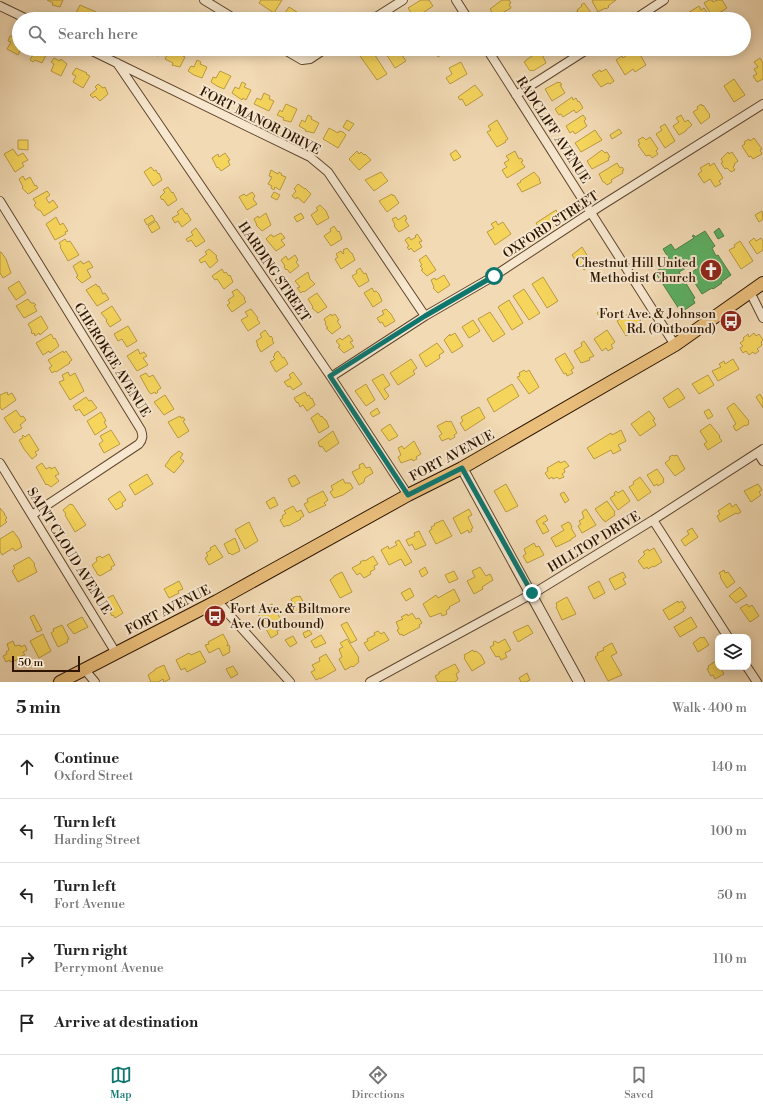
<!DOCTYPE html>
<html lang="en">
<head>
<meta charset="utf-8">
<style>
	:root { --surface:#fff; --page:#f2f2f2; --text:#222; --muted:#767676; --line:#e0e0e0; --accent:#0f766e }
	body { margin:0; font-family:"Libre Bodoni",serif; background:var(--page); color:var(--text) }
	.controls { position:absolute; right:12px; bottom:12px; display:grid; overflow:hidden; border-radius:8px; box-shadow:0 2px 10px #0003 }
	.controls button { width:36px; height:36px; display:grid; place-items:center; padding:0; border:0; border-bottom:1px solid var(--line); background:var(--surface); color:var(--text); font:20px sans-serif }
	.scale { position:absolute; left:12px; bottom:10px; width:68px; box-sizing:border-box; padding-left:4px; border:2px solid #2d1501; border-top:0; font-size:11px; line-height:14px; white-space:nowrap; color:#2d1501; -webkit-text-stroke:3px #f7e7ce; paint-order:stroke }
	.stop { position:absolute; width:12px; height:12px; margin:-9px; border:3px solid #0f766e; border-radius:50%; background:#fff }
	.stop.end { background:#0f766e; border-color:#fff; box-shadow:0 1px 4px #0008 }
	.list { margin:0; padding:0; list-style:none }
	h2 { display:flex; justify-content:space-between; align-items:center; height:52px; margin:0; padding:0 16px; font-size:17px }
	h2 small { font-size:13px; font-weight:400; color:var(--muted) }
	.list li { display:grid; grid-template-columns:26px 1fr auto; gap:12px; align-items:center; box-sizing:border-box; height:64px; padding:0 16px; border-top:1px solid var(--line) }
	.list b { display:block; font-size:15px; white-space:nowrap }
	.list p { margin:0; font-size:13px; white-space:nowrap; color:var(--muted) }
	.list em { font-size:13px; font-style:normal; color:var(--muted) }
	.icon { flex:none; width:22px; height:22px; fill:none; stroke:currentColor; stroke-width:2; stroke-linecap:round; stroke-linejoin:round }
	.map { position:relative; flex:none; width:763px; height:682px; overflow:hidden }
	.search { position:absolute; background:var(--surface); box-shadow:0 2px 10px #0003; left:12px; right:12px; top:12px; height:44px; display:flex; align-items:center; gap:10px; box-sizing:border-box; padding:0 14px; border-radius:22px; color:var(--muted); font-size:15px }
	.sheet { height:372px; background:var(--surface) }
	nav { display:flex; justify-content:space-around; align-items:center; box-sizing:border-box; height:56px; border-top:1px solid var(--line); background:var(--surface); font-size:11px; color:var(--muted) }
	nav a { display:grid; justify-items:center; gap:2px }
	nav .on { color:var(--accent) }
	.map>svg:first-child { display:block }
	.homes { fill:#f6d55c; stroke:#ba9b41 }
	.public { fill:#5aae61; stroke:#4c8044 }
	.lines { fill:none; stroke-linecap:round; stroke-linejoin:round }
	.minor-casing { stroke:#5e462e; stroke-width:10 }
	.tertiary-casing { stroke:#5e462e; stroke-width:12 }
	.primary-casing { stroke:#2d1501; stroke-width:14 }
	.minor { stroke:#f7e7ce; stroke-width:8 }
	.tertiary { stroke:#f7e7ce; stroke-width:10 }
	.primary { stroke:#e9bd7a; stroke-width:12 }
	.route { stroke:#0f766e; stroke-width:5 }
	.labels { text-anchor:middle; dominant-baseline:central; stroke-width:4; stroke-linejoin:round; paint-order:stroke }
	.street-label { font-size:13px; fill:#2d1501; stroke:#f7e7ce }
	.poi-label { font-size:13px; fill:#2d1501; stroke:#f7e7ce; text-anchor:end }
</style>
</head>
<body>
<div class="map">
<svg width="763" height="682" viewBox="0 0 763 682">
	<rect width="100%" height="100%" fill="#f2dab4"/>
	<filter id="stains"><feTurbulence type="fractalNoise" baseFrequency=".005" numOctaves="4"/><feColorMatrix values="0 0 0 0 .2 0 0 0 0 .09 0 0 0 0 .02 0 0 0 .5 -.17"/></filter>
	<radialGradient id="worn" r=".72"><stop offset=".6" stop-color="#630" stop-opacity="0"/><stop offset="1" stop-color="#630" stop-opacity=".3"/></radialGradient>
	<!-- homes -->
	<path class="homes" d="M47,0H63L60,7L52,5L53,3Z
		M261,0H282L274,13L259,3Z
		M421,0H429L433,6L417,17L414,13L412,14L408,8Z
		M502,0H509L511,3L509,4L511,8L495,17L490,9Z
		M594,0H616L608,6L609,7L606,9L605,8L598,12L592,1Z
		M709,0H712L713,2L717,0H722L727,8L713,17L704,3Z
		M584,3L592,14L588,17L589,18L567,19L566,18L578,11L577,10L582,6L581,5Z
		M80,5L96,12L92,19H84L80,17L81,15L76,13Z
		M699,6L701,10L704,8L708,14L705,17L702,19H685L683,16Z
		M289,7L303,16L301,19H281Z
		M10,36L19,38V49H21L18,55L7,49L11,42L8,41Z
		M32,49H42L47,53L42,63L35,60L33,62L30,60L34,53L31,51Z
		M145,49H161L158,56L150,53L151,52Z
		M170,49L179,51V54L185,57L180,67L172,65L173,63L165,59Z
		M371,49L387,74L377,80L360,56Z
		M383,49H398L406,61L395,68Z
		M433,49H451L438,57Z
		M633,51L634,54L638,51L646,65L635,72L633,69L625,75L616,60L622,56L623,58Z
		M538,52L539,53L541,52L546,63L533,71L532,70L530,71L524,62L526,61V60Z
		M54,58L60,61L61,59L67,64L61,76L51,71L54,64L51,62Z
		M760,58L763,63V79L757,82L753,76L757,74L754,69L758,67L754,62Z
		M197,60L201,62L200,64L207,67L202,78L194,75L188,71L191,66L194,67Z
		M461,62L467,74L450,84L446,78L452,74L449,68Z
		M76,68L87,73L86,74L90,76L83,88L73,82L76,76L72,74Z
		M606,69L614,81L610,84L608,83L601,87L592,75L600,70L601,72Z
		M220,71L231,76L224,89L217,86L211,82L213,77L216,78Z
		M734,79L745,95L734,102L724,86Z
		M242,82L246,84L244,87L251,90L246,100L243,98L242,100L232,93L235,87L239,89Z
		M558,82L559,83L560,82L562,85H560L565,93L552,101L545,89Z
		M98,84L103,88L105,87L108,94L100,101L95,96L93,98L90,95L97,89L95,87Z
		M475,85L483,95L466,106L462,99L460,100L458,97Z
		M264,93L270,96L269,99L274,101L269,111L254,104L257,98L261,100Z
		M572,97L573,100L576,98L578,102L579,101L583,108L576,113L574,110L563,117L561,114L559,115L555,109Z
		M286,104L297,109L291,122L283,120L284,118L277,115L280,110L282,112Z
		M701,104L702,106L703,105L710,115L709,116L710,117L701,124L693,112L698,109L697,107Z
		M308,115L312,117L311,119L319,123L314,133L305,131L306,130L299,126L302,120L305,122Z
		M583,115L586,119L584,121L587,126L575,134L573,131L570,133L566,126Z
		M681,115L685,122L688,120L692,125L686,130V131L679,135L673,126L679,122L676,118Z
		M347,120L354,124L349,131L343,127Z
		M497,120L508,139L505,141L506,142L497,147L487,132L491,130L488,126Z
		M665,124L675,141L665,148L656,134L662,130L660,127Z
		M329,128L338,133L339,131L343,132L346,135L338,148L323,139Z
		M619,129L622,133L612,139L610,135Z
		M595,130L602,140L581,152L575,143Z
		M643,137L646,140L650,137L658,149L656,151L658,154L652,158L650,155L646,156L638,145L640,144L638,140Z
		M754,138L762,149L760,150L762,154L753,159L751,156L749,157L742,146L745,144L744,142L749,139L750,141Z
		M18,140H28V150L18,149Z
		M13,149L18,156L23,153L28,160L22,163L24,166L15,172L4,154Z
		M456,150L461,157L454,161L450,154Z
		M602,150L605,153L607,152L610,157L608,158L609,160L592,169L587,161Z
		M357,151L359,154L361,152L364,155L365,154L371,160L359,170L349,159Z
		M515,151L519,159L521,158L523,161L521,162L525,167L507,178L502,170L507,167L504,163L509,160L506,156Z
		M728,152L729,154L732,152L738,161L734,164L735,165L733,167L735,170L731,172L727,168L725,169L721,163L723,162L721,159Z
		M225,153L230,160L228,161L230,165L221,171L218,167L217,168L212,158L218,154L219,157Z
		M617,163L620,168L622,167L624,170L622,171L623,173L611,180L612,182L607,185L604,182H603L599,174Z
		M709,163L710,166L714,163L723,178L719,181L721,184L715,187L710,179L704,183L698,174L702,171L700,168Z
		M151,167L154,171L156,170L158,174L159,173L162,180L153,186L144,172Z
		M271,170L278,174L279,172L282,174L281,175L286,177L280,190L275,187L274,190L271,188L272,186L268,184L272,177L269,176Z
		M381,172L388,181L374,191L365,180Z
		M534,172L540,179L539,180L541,183L522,192L517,184L521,182L520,181Z
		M23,176L25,180L30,177L35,186L36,185L38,188L28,194L22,188L23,187L19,179Z
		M298,184L305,189V188L311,194L304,203L297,197L296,199L292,196L296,191L294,189Z
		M168,187L172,193L173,192L177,200L168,206L163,199L162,200L160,197L165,192L163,190Z
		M47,191L50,195L46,198L49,203L53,200L58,207L44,216L40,210H38L34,205L36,203L33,199Z
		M252,192L255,196L253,199L257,204L247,210L239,197L244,194L246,196Z
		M274,192L280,195L277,200L271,197Z
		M392,194L393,196L394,195L399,203L387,212L379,201Z
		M320,205L326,211L329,218L317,225L311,215L318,210L316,208Z
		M182,208L186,214L187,213L191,220L182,227L178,221L175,223L172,218L179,214L177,212Z
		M556,210L561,222L543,234L536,223Z
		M762,211L763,219L759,222L755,215Z
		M266,213L271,225L262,231L256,225H257L254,219L258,216L259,218Z
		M301,213L304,218L297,222L294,217Z
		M152,215L155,220L147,225L144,220Z
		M405,215L407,219L405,220L409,226L399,232L394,226L395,225L392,219L396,217L398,220Z
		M56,217L60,225L63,223L68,231L65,232L66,234L55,240L46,224Z
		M156,221L160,228L152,233L148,226Z
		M496,221L498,225L503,222L511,234L495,245L487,232L494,228L491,224Z
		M334,226L338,232L339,231L342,239L331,246L324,236L331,231L330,229Z
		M196,228L205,241L196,247L191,240L188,242L186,239L193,235L191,232Z
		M281,233L285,238L281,240L285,245L276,251L266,239L270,235H272L273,237Z
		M417,234L422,241L419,242L422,247L414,252L411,248L409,250L407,247L409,246L405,240L409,237L411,240L416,237L415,236Z
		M754,238L756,241L761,238L763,241V250L757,254L749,242Z
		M65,239L67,242L70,241L79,255L68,261L60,247L61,246L59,243Z
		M740,241L753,261L741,269L729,250L735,247L734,245Z
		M582,247L590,260L586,262L589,266L584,270L581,265L579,266L572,255Z
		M347,248L351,253H352L355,260L341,269L335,259L338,257L336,254L341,251L343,254L344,253L343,250Z
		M209,249L217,256L216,257L218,261L210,268L205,261L201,263L199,260L207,254L205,252Z
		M0,252H1L6,259L11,273L3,278L0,273Z
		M295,255L298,260L296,262L299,266L290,273L287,269L286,270L284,267L285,266L281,260L286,256L288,260Z
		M426,255L436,270L427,276L421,270L423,269L420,266L422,265L419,260Z
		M81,261L83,264L89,261L93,267L87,270L91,277L82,283L76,277L78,276L73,266Z
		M360,268L364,274L366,273L369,281L359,287L352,276L357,273L356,271Z
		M222,269L224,273L226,272L229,276L230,275L233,282L224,289L217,279L215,280L212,276Z
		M308,272L310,279L315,284L304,292L303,291L301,293L297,288L300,287L295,281Z
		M444,275L450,285L438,293L433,288L434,287L431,280L435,278L436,280Z
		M543,277L558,301L547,308L532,284Z
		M19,281L26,293L16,300L8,288Z
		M96,284L98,287L99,286L103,294L105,293L109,299L97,306L86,290Z
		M372,288L374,292L376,291L379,294L382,301L373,307L364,293Z
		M237,289L245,298L244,299L246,302L232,312L227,305L230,303L228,300L234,296L232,292Z
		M524,289L540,313L529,320L513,296Z
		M317,293L327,307L318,313L312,308L313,307L308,299Z
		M28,299L31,303H34L36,305L34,306L37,311L24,318L16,306Z
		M509,300L523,323L512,330L498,307Z
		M112,306L121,320L110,327L106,321L107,320L101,313Z
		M251,309L258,318L257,319L260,323L248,331L241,320L248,316L245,312Z
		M386,309L391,314L395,321L385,327L382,322L380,323L377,318L384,314L382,311Z
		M603,309L607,317L602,320L597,313Z
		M634,310L643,325L637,329L638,331L633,335L632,332L626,336L617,321Z
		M490,312L505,334L493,342L478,319Z
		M331,314L332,316L335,314L339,320L337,321L341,327L332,334L326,328H328L325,324L326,323L324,319Z
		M41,316L48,328L40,335L39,333L35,336L34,333L32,334L31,332L32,331L28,324Z
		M473,320L480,331L469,338L462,327Z
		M128,326L137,341L127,347L122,339L118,341L114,334Z
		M265,330L270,337L271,336L273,339L272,340L274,343L261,352L257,345H258L256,341L262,337L260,334Z
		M607,330L615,342L611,345L613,348L608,351L606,348L602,351L594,339Z
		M455,333L463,346L452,353L444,340L450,334V336Z
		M754,333L756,336L759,334L763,340L761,342L762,345L757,349L759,351L755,354L753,352L749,355L746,351L743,353L740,348L743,346L740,343L744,340L743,338L748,334L749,337Z
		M51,334L54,339L55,338L59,346L50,353L49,351L43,355L36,343Z
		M349,335L353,341L350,342L354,347L344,353L338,347L340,346L336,341L340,338L342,340Z
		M584,341L594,356L589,358L590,360L581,363L574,351L582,346L581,343Z
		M437,343L444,352L439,355L440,358L426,367L419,355Z
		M138,349L140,354L144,352L147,356L143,358L148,365L137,371L127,356Z
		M63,351L64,353L66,351L72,360L69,362L70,363L56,372L55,371L52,373L49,368L52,366L48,360Z
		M278,351L283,358L284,357L288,364L276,372L270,362L275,359L273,357L275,355L274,354Z
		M565,353L574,368L571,370L573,373L567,376L566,373L564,374L555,359Z
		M411,359L417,368L413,371L415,374L398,385L390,373Z
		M733,359L739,369L718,381L712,371L721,367L719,364L724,361L725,364Z
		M524,370L526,372L529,370L539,387L529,394L517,377L520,376L519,373Z
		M68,372L70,376L75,373L84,391L70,400L59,382L64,380L62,375Z
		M293,372L302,384L293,390L290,386L288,387L284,382L291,378L289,375Z
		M146,373L149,377L153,375L161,388L157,391L158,392L156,394L155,392L151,394L149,392L140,376Z
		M383,374L390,385L384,389L389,396L385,400L372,380Z
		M708,375L714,385L699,394L692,384Z
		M366,384L375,400L366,406L355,391Z
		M512,384L519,396L494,412L487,399Z
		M678,388L685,398L669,408L663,398Z
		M7,392L8,395L12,393L16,400L2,410L0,407V395Z
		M305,392L307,396L309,395L311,399L312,398L315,405L307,411L303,405L300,407L298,402L297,403L294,398Z
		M760,394L763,399V408L756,397Z
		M165,395L174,409L164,415L154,402Z
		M86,397L89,401L91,400L97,408L84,416L79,409L76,411L73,406Z
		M734,403L749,421L748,422L749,424L746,426L745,425L736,431L733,426L736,424L727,408Z
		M479,407L485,418L465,431L460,423L463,421L461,417Z
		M377,408L380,413L373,417L370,413Z
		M709,409L713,416L708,419L704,412Z
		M16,410L21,417L23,416L26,420L20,425L22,428L14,433L4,418Z
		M649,411L655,419L653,420L656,425L640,436L631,424Z
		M101,412L106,421L104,422L107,427L95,435L87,421Z
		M318,413L321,417L322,416L325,420H326L329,427L319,433L311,418Z
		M180,416L181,418L183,417L185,420L183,421L189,431L178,438L168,422Z
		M447,421L448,422L451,421L457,433L454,435L455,437L450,440L449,438L442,441L439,436L442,434L437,426Z
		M390,424L398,436L389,441L381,430Z
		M710,424L720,436L719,437L722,441L708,450L704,444L707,442L700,431Z
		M111,430L120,444L104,453L99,444L103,441L100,436Z
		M621,430L626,441L618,445L621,450L613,454L611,450L594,459L587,448L611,433L612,435Z
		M333,431L339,443L326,452L322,446L320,447L318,442Z
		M29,434L39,450L35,452L37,455L32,459L24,449L19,440L23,438L22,436L23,435L25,437Z
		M414,441L421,454L416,457L417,459L413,461L412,459L401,463L398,457L401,455L398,448L402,446L404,449Z
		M179,451L183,454L180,458L184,461L174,473L165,466L171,457Z
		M673,455L674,456L677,455L685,469L675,476L665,463L670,459L669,457Z
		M559,461L560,463L565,461L569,466L564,469L565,472L562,474L564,477L559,479L557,477L553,479L552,477L549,479L545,473L548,471L547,468Z
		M42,463L46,469L50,467L51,469L55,467L59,474L55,476L59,481L51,487L47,484L46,485L36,467Z
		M363,463L366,468L370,467L373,473L365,478L364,482L359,485L352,472L360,468L359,465Z
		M657,469L664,479L663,480L664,482L658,486L657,484L654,486L647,475Z
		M147,474L153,484L135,495L129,485Z
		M295,475L300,483L292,487L288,479Z
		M640,477L651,492L638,501L629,487L634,484L633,482Z
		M343,479L345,483H350L353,488L343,495L334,498L330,492L333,490L331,486Z
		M506,484L518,506L506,512L494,491Z
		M758,484L762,490L759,492L761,495L751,502L744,491Z
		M623,490L630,501L618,510L610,498L615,495L614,493L616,491L618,493Z
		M120,491L126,500L122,503L123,506L116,510L108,499Z
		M323,491L328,500L324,503L326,505L309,513L304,504L308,502L307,499Z
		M564,492L569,500L565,503L560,494Z
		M274,497L278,505L270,509L266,502Z
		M607,501L615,512L614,513L615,515L605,522L604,520H603L595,509Z
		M730,503L732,507L736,504L741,512L737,514L736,513L720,522L717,516L720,514L718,511Z
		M70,504L73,505L86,525L75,532L65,515L66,514L63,510Z
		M293,506L297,512L301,510L304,516L300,518L301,519L288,526L287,525L284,527L280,520L283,518L282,516L286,513L284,511Z
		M0,508L5,514H4L7,518L5,520L7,522L0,527Z
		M469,509L472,515L468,517L473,528L471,529L472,531L469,533L468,530L461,534L453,518Z
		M586,509L596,525L582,533L578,526L581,524L579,521L584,518L582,512Z
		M545,515L548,520L543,523V524H545L549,531L543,534L536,521Z
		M443,520L452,536L436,544L429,531L432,529L431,527L435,525L434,524Z
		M249,522L258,541L245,549L235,530Z
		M568,522L570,523L572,527L571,528L576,536L571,539V540L556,547L551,538L564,530L561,526Z
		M692,528L698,537L685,546L681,540L689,534L687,531Z
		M13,531L19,539L22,547L15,551L13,548L2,555L0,551V539Z
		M419,531L426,545L415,550L412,544L409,546L406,540L415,536L414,533Z
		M235,538L240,551L232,555L230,553L229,554L224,544Z
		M399,540L412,562L405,566L401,559L389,565L381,550L388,546L389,549L397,545L395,542Z
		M534,543L536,547L539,546L544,555L527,563L523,556L526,554L524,549Z
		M215,545L223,557L209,565L205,558L208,556L206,553L211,550L210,548Z
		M654,548L662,562L654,567L653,566L648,569L647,567L644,569L638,561L645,554L643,552L648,549L649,551Z
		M109,554L115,565L111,567L112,569L100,576L99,575H98L92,565L97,561L96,558L100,556L102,558Z
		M373,556L378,564L374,566L375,569L370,572L371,574L364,578L360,573L357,575L352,568L361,563L360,562L364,560L365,561Z
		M29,557L35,564L34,565L37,572L18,582L12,571L15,568L13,566Z
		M425,567L428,573L422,577L419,571Z
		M480,567L486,576L490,574L493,580L482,587L483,589L474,594L467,581L475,577L472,571Z
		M724,570L725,573L728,572L735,582L727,588L720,577L721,576L719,573Z
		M454,571L458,579L449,583L445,575Z
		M342,572L352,592L340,598L330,580L334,577V576Z
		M623,572L626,577L623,579L626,584L615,590L609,579Z
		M179,581L183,589L178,591L179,593L169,598L164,589Z
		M599,581L605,593L594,599L588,587Z
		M740,587L747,596L736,603L729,596Z
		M410,588L414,596L406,601L401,593Z
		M454,589L460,601L449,607L450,608L446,611L447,614L442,616L441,613L430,617L423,604L436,595L438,598Z
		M113,595L123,613L115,618L113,615L112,616L104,600Z
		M297,596L298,597L300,596L306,607L305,608L306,611L304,612L303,610L295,614L292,612L289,614L286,608L290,606L288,604L292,602L291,599Z
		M567,597L576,614L562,620L556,607L557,606L556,603Z
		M678,601L679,603L682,601L686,608L683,609L684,611L669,620L663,610Z
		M272,604L285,627L277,631L278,634L271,638L257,612Z
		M747,604L749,607L752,605L759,616L750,622L740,608Z
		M412,613L416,619L419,618L422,623L419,625L420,627L403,636L402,634L400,635L397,630L399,629L396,622L403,619L401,617L407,614L408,616Z
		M34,615L42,630L37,632L30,617Z
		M82,617L88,627L74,634L67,625Z
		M691,617L697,627L680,637L674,627Z
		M347,622L357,640L351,643L341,625Z
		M62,625L69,639L67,640L68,642L58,647L51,633L54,631L53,629Z
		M528,625L533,633L518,642L513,632Z
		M309,630L312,634L305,638L303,633Z
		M378,631L381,634L384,632L389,640L369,651L364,643L368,641L367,639L375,635L374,633Z
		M43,634L51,651L39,658L30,641Z
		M223,634L228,643L227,646L229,645L230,648H229L230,652L223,656L219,648L209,653L205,645L209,644L208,642Z
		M321,635L326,643L315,648L311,641Z
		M293,636L297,643L290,647L285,640Z
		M701,637L702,638L704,637L709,645L698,652L693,643Z
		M347,639L359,658L358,659L359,662L353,667L352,666L345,670L339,659L342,657L339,649L343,647L340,643Z
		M505,639L511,650L505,653L507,657L501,660L499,656L496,657L490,647L494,645L493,642L495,641L498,643Z
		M13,641L15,646L20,645L21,647L25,645L27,650L23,652L25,655L19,657L20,659L10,662V660L6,662L3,656L7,654L6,652L9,650L7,644Z
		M612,643L617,653L611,656L622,675L608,681L595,657L598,655L597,653L604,650L603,648Z
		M473,650L474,652L476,651L481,655L485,663L472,671L464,658L465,657L464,655Z
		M200,651L206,662L187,672L185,668L181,670L176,660L189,653L191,655Z
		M326,654L336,670L320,679V678L316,680L311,672L315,670L312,665L320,661L319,658Z
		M716,661L718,667H720L724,674L715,679L713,675L711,676L707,669L709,668L708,666Z
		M455,664L459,671V672L456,674L458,679L455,682H438L435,676L439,674V672Z
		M164,665L170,679L164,682L163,679L158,682H151L148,675L155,670V669Z
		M233,666L238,674L231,678L226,669Z
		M527,673L530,680L526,682H521L519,678Z"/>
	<!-- public -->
	<path class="public" d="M719,228L724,236L718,239L714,232Z
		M705,231L715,246L712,248L716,256L718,255L731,275L721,282L722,283L713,289L712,288L702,294L689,274L698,268L693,260L685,266L686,268L679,272L695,298L693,299L695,303L683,311L680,308L679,309L655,272L671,262L663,249L671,244L675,250L694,238L692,236L694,235L695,237Z"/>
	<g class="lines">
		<!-- minor casing -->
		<g class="minor-casing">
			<path id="minor" d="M204,0L235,19
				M456,0L468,19
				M0,6L27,19
				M373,19L403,0
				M635,19L664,0
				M88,49L310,157L328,172L425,316
				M283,49L302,60L310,59L325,49
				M487,49L675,345
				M117,63L331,377L408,495
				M516,95L588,49
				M0,201L141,430C143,436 143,439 139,444L32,515
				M750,292L763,318
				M331,377L425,316L494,276L599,207L763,104
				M758,453L763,461
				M0,463L116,653
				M653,520L728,637
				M217,601L290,682
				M747,667L757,682
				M85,670L95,682
				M370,682L539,590L653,520L763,449"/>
		</g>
		<!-- tertiary casing -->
		<g class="tertiary-casing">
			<path id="tertiary" d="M462,468L579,682"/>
		</g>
		<!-- primary casing -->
		<g class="primary-casing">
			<path id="primary" d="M60,682L217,601L408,495L462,468L675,345L763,283"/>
		</g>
		<!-- minor -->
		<use href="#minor" class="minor"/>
		<!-- tertiary -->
		<use href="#tertiary" class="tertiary"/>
		<!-- primary -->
		<use href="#primary" class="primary"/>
	</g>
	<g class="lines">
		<!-- route -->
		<path class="route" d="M494,276L425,316L330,376L408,495L462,468L532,593"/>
	</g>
	<!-- icons -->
	<defs>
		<g id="church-disc" transform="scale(1.15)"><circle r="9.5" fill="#8f2418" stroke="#f7e7ce"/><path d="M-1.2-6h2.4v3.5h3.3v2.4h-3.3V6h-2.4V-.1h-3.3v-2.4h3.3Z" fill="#fff"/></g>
		<g id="bus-disc" transform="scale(1.15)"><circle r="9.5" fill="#8f2418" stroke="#f7e7ce"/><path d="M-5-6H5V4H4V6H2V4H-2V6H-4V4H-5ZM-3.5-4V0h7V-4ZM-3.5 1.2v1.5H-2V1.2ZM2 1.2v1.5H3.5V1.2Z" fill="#fff"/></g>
	</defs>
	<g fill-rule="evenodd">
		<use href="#church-disc" x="711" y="270"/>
		<use href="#bus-disc" x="731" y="321"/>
		<use href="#bus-disc" x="215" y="616"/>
	</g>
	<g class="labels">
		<!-- street labels -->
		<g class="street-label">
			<text transform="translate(260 121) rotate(27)">FORT MANOR DRIVE</text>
			<text transform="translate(553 130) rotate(57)">RADCLIFF AVENUE</text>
			<text transform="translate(551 225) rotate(-33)">OXFORD STREET</text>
			<text transform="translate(274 272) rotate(56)">HARDING STREET</text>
			<text transform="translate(112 360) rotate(58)">CHEROKEE AVENUE</text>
			<text transform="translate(452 456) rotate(-28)">FORT AVENUE</text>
			<text transform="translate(594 542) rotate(-31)">HILLTOP DRIVE</text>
			<text transform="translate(69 551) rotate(58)">SAINT CLOUD AVENUE</text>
			<text transform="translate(168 610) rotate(-27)">FORT AVENUE</text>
		</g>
		<!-- poi labels -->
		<g class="poi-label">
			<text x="696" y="263">Chestnut Hill United<tspan x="696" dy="15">Methodist Church</tspan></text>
			<text x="716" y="314">Fort Ave. &amp; Johnson<tspan x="716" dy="15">Rd. (Outbound)</tspan></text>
			<text x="230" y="609" text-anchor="start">Fort Ave. &amp; Biltmore<tspan x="230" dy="15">Ave. (Outbound)</tspan></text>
		</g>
	</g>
	<rect width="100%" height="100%" filter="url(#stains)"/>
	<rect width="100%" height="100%" fill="url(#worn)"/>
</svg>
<div class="controls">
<button><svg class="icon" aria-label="layers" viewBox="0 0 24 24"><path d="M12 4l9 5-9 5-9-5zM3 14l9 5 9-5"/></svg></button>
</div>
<div class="scale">50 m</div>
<div class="stop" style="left:494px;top:276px"></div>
<div class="stop end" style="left:532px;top:593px"></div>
<div class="search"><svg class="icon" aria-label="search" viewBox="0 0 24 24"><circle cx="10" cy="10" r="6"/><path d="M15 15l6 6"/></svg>Search here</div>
</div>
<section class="sheet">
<h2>5 min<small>Walk · 400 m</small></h2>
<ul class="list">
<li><svg class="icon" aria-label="ahead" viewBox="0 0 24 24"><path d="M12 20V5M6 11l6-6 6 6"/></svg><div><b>Continue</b><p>Oxford Street</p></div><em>140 m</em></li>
<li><svg class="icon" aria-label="left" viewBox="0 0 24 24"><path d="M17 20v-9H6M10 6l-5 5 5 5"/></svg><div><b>Turn left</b><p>Harding Street</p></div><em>100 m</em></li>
<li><svg class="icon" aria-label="left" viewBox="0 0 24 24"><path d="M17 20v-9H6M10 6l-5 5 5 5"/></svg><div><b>Turn left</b><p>Fort Avenue</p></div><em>50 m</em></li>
<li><svg class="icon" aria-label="right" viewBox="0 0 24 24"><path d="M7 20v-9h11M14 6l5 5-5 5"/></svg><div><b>Turn right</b><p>Perrymont Avenue</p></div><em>110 m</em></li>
<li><svg class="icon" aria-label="arrive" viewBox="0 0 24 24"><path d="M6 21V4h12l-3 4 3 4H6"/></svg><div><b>Arrive at destination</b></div></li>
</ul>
</section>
<nav>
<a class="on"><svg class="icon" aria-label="map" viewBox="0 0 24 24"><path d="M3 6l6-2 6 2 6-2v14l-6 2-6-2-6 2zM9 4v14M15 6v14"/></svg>Map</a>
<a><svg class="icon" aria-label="directions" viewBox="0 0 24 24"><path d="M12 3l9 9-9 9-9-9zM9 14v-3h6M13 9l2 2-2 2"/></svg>Directions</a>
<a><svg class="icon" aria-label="saved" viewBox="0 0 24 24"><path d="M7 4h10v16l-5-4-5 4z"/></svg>Saved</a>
</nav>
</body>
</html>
